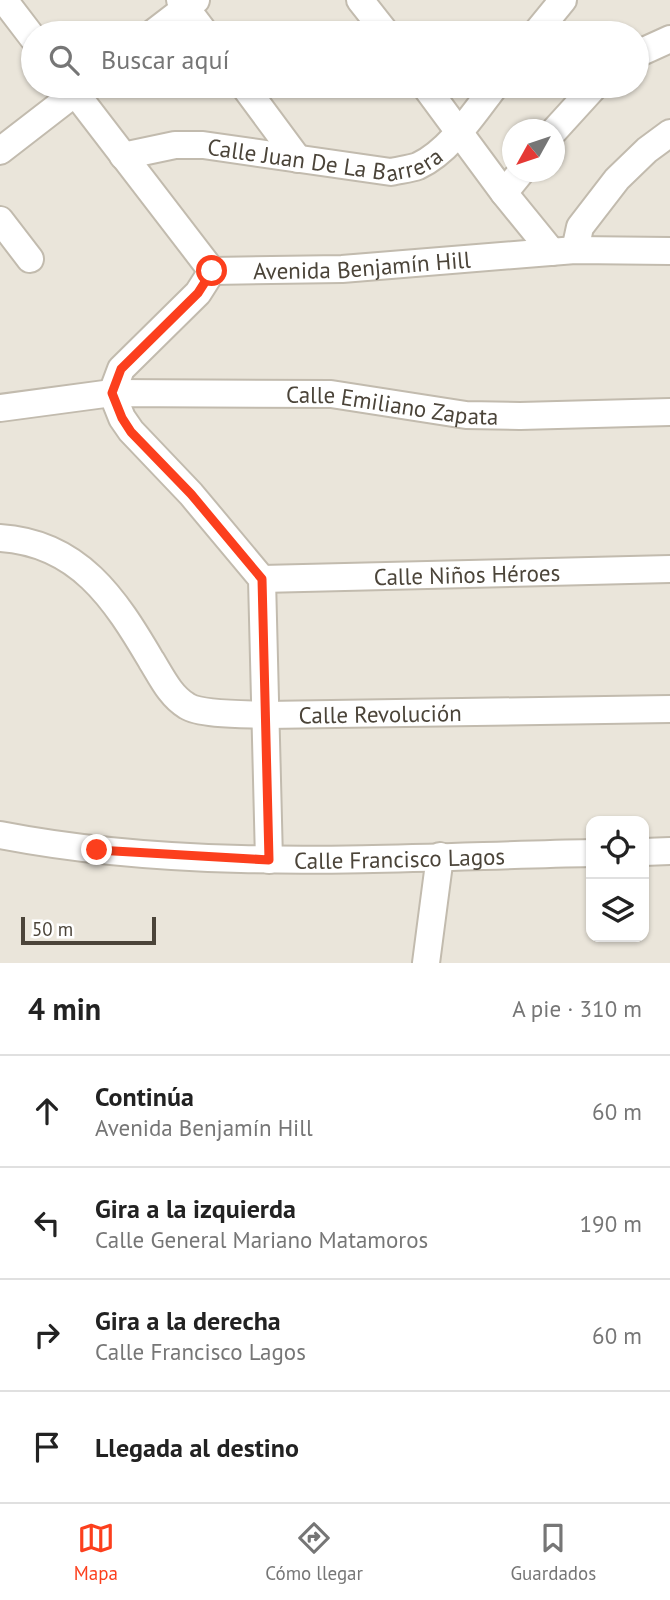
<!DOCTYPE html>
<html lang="es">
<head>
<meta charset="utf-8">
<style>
	:root { --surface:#fff; --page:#f2f2f2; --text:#222; --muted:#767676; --line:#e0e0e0; --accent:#fc3f1d }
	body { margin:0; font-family:"PT Sans",sans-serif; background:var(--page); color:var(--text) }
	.controls { position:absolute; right:21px; bottom:21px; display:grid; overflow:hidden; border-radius:14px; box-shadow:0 2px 5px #0004 }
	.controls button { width:63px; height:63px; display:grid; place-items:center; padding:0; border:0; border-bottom:2px solid var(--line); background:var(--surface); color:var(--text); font:35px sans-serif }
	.compass { position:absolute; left:502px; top:119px; width:63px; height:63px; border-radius:50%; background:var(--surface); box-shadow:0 2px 5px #0004; rotate:230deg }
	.scale { position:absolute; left:21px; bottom:18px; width:135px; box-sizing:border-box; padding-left:7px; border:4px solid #4b4439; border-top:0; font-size:19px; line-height:24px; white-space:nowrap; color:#4b4439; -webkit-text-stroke:5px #fff; paint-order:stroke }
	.stop { position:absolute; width:21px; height:21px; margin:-16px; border:5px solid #fc3f1d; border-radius:50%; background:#fff }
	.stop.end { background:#fc3f1d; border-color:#fff; box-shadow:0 2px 7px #0008 }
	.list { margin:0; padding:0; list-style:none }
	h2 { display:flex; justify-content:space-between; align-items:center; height:91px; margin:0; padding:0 28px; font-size:30px }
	h2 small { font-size:23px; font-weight:400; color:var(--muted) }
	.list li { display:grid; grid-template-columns:46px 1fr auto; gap:21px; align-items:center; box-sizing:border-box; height:112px; padding:0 28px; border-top:2px solid var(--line) }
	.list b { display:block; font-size:26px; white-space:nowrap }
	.list p { margin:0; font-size:23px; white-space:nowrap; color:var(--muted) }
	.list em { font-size:23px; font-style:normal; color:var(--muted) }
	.icon { flex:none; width:38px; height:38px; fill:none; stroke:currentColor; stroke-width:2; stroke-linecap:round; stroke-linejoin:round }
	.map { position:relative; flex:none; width:670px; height:963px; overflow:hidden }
	.search { position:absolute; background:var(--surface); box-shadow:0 2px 5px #0004; left:21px; right:21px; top:21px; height:77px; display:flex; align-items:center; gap:18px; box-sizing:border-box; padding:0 24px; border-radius:38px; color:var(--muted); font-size:26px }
	.sheet { height:539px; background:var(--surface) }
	nav { display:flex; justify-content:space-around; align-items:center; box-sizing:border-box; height:98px; border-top:2px solid var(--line); background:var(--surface); font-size:19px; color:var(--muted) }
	nav a { display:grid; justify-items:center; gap:4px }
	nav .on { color:var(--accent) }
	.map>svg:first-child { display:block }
	.residential { fill:#eae5da; fill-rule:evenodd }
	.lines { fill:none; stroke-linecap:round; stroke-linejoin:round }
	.minor-casing { stroke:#c2bbae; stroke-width:30 }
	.minor { stroke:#fff; stroke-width:26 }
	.route { stroke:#fc3f1d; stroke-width:9 }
	.labels { text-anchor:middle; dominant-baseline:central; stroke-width:5; stroke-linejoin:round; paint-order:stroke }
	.street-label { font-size:23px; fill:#4b4439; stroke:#fff }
</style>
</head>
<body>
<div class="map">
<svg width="670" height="963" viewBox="0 0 670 963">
	<rect width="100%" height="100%" fill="#f6f3ec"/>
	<!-- residential -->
	<path class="residential" d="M0,0H670V963H0ZM33,33H637V86H33ZM512,130H554V172H512ZM591,821H644V937H591Z"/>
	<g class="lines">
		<!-- minor casing -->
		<g class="minor-casing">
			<g id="minor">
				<path d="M4,0L33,38"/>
				<path d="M180,0L205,33"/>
				<path d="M360,0L386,33"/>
				<path d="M153,33L196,0"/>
				<path d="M536,33L563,0"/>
				<path d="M637,54L670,39"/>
				<path d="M70,86L212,271"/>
				<path d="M244,86L298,159"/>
				<path d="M425,86L504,193L552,252"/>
				<path d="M554,131L595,86"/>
				<path d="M0,151L84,86"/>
				<path id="s1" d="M123,156L175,145H203L391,172C399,170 410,169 418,166C449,152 475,112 495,86"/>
				<path d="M504,193L521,172"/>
				<path d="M0,220L30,259"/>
				<path d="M575,250L580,227L617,179L647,150L670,133"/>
				<path id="s2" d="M212,271L342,269L575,250L670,251"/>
				<path d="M112,393L122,418L131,431L191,494L262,579L269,860"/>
				<path d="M112,393L121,369L198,293L212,271"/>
				<path id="s3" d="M0,408L112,393L331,394L466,415L520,416L670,412"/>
				<path id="s4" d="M0,538C79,543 115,599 151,660C161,676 170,696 187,706C201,715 248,714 266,715L670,709"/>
				<path id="s5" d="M262,579L670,569"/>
				<path id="s6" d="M0,835C195,873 394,857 591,853"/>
				<path d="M644,852L670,851"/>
				<path d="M426,963L440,856"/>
			</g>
		</g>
		<!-- minor -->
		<use href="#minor" class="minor"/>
	</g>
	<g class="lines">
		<!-- route -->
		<path class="route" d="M97,850L269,860L262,579L191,494L131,432L122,418L112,393L121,369L198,293L212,271"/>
	</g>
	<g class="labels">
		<!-- street labels -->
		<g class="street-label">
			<text stroke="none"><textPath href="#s1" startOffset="205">Calle Juan De La Barrera</textPath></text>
			<text stroke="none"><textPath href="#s2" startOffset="150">Avenida Benjamín Hill</textPath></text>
			<text stroke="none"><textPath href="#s3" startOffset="394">Calle Emiliano Zapata</textPath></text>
			<text stroke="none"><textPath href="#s5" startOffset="205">Calle Niños Héroes</textPath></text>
			<text stroke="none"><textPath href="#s4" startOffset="457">Calle Revolución</textPath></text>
			<text stroke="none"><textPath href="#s6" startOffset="401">Calle Francisco Lagos</textPath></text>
		</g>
	</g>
</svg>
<div class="controls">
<button><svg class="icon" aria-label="locate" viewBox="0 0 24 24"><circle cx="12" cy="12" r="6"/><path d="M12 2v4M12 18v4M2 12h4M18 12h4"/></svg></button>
<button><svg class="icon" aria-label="layers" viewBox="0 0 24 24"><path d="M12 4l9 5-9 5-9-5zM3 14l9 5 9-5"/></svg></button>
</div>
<svg class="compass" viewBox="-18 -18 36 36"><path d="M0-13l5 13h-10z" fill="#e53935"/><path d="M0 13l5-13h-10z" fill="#767676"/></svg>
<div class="scale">50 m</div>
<div class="stop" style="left:212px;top:271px"></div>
<div class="stop end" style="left:97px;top:850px"></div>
<div class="search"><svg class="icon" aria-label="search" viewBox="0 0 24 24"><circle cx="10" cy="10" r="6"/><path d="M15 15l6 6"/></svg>Buscar aquí</div>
</div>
<section class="sheet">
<h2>4 min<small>A pie · 310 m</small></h2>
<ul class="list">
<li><svg class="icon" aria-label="ahead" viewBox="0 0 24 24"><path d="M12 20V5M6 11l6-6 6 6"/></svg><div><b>Continúa</b><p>Avenida Benjamín Hill</p></div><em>60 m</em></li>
<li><svg class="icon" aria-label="left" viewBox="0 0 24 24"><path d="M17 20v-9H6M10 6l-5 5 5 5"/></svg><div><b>Gira a la izquierda</b><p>Calle General Mariano Matamoros</p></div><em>190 m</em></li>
<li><svg class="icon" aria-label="right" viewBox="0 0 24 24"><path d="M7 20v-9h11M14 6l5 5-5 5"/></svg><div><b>Gira a la derecha</b><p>Calle Francisco Lagos</p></div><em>60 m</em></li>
<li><svg class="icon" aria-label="arrive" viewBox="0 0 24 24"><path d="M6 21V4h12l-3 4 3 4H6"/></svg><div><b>Llegada al destino</b></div></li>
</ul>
</section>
<nav>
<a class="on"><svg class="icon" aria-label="map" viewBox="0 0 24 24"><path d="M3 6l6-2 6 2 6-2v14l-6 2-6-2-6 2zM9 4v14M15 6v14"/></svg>Mapa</a>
<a><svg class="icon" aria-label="directions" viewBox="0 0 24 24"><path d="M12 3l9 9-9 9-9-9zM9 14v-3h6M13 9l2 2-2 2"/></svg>Cómo llegar</a>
<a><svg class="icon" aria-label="saved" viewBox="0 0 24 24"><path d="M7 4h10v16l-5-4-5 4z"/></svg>Guardados</a>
</nav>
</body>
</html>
